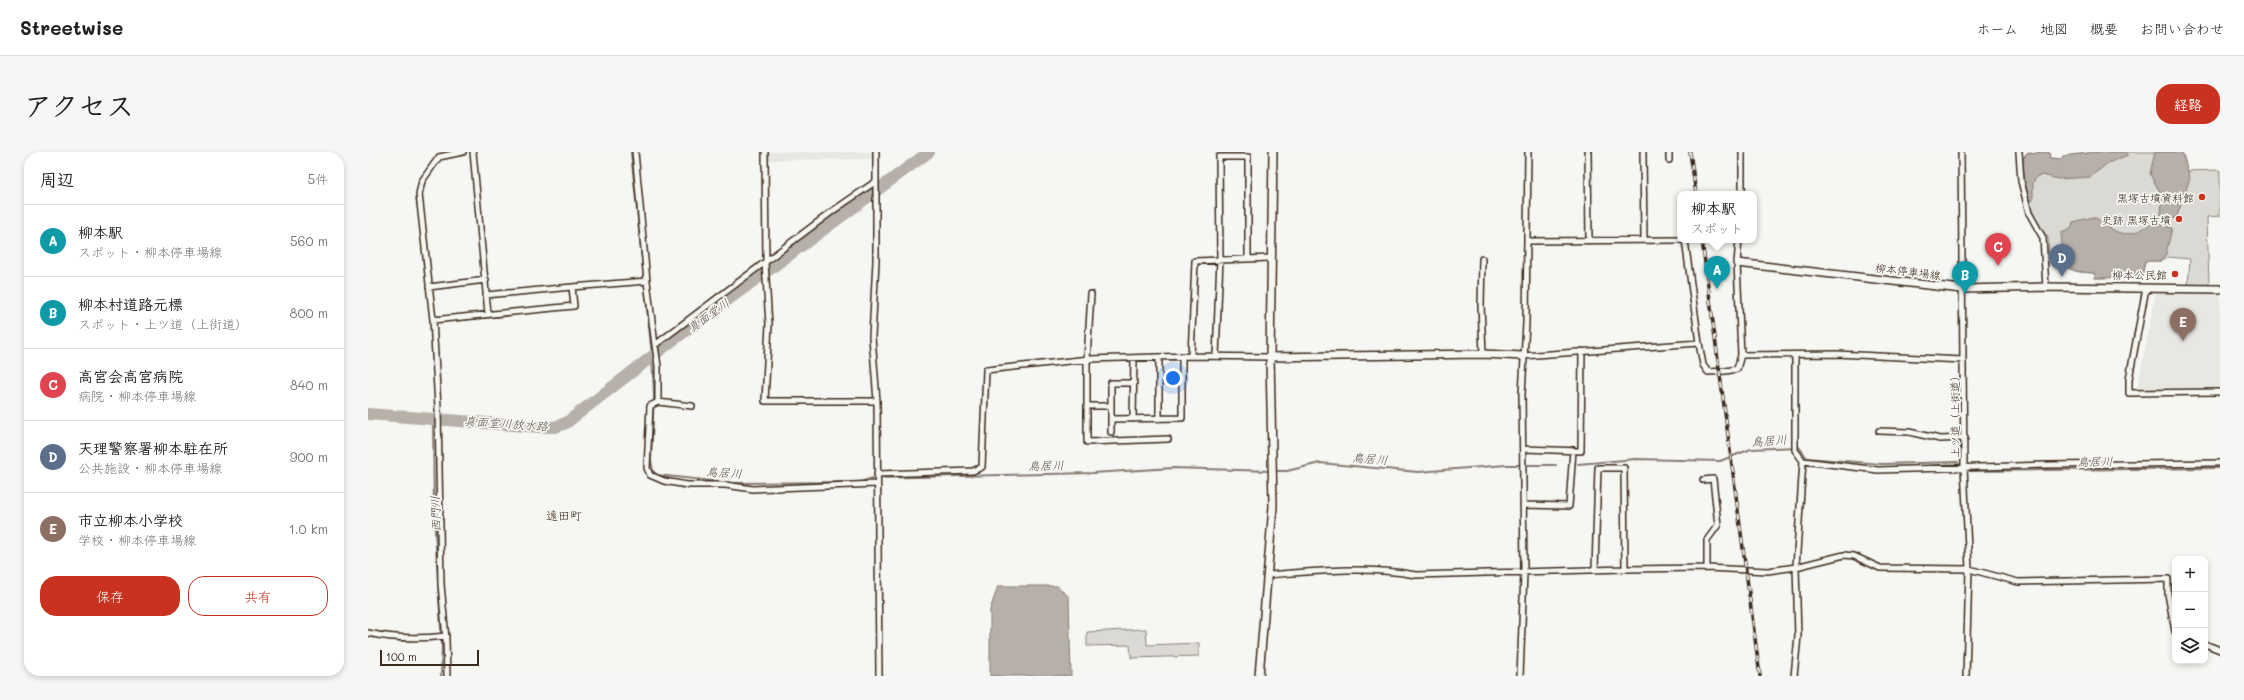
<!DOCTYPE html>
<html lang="ja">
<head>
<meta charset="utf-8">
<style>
	:root { --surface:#fff; --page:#f6f6f6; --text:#202124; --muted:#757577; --line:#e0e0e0; --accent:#c8321e }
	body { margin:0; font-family:Mali,"Klee One",sans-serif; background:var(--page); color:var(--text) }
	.controls { position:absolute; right:12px; bottom:12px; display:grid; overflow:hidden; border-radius:8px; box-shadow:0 2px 6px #0003 }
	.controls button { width:36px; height:36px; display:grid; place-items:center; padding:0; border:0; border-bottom:1px solid var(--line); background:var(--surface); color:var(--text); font:20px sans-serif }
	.scale { position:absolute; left:12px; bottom:10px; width:99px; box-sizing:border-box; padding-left:4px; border:2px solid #3b2a1e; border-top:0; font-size:11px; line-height:14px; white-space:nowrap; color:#3b2a1e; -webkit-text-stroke:3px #f6f6f2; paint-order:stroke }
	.you { position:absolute; left:805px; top:226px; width:14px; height:14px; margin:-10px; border:3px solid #fff; border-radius:50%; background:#1a73e8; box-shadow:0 0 0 6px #1a73e833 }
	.badge { display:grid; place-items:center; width:26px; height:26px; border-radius:50%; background:var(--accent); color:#fff; font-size:13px; font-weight:700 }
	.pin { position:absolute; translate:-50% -33px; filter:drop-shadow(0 1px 2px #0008) }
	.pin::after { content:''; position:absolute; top:21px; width:14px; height:12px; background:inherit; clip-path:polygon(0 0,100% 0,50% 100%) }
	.popup { position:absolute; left:1309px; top:39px; width:80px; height:52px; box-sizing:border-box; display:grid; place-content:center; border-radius:8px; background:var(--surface); filter:drop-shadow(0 1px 3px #0005); font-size:13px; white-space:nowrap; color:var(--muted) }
	.popup b { font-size:15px; color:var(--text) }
	.popup::after { content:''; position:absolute; left:50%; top:100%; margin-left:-8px; border:8px solid transparent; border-top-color:var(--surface) }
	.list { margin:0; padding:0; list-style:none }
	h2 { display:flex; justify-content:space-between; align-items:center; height:52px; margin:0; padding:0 16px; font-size:17px }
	h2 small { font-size:13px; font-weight:400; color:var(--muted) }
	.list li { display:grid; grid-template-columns:26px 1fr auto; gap:12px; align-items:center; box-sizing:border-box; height:72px; padding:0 16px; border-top:1px solid var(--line) }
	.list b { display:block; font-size:15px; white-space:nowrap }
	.list p { margin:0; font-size:13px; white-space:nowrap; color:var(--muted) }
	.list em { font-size:13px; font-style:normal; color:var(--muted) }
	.actions { display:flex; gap:8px; padding:12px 16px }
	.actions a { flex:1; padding:9px 0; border:1px solid var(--accent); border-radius:16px; text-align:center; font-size:14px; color:var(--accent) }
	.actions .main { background:var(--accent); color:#fff }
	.icon { flex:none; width:22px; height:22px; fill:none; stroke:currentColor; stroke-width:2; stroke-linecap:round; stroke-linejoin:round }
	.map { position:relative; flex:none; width:1852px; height:524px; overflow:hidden; border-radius:16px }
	header { display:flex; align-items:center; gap:24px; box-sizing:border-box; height:56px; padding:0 20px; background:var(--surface); border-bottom:1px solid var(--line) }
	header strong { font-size:19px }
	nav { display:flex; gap:22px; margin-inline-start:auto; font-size:14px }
	.intro { display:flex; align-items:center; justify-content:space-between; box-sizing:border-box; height:96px; padding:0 24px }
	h1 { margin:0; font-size:28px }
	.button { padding:10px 18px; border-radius:16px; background:var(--accent); color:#fff; font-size:14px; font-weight:700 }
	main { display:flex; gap:24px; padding:0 24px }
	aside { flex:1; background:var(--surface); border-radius:16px; box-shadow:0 2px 6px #0003 }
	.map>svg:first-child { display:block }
	.built { fill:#e8e7e2 }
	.green { fill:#dad9d3; stroke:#8a8278 }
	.water { fill:#b6b0a9; stroke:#857a71 }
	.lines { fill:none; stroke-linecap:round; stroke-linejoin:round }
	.stream { stroke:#857a71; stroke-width:2 }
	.river { stroke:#b6b0a9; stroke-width:12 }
	.street-casing { stroke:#3b2a1e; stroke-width:8 }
	.secondary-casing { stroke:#3b2a1e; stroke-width:10 }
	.street { stroke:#f6f6f2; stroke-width:5 }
	.secondary { stroke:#f6f6f2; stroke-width:7 }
	.rail-casing { stroke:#3b2a1e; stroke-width:3.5 }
	.rail { stroke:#f6f6f2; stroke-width:2; stroke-dasharray:6; stroke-linecap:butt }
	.poi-dot { fill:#c8321e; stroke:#f6f6f2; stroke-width:1.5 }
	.labels { text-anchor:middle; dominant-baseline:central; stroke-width:3.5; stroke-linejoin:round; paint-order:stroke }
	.poi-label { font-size:11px; fill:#3b2a1e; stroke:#f6f6f2; text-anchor:end }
	.street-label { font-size:11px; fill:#3b2a1e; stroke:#f6f6f2 }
	.water-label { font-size:12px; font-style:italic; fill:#605248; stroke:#f6f6f2 }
	.neighbourhood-label { font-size:12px; fill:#3b2a1e; stroke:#f6f6f2 }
</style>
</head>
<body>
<header>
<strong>Streetwise</strong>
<nav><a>ホーム</a><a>地図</a><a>概要</a><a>お問い合わせ</a></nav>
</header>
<div class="intro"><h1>アクセス</h1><a class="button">経路</a></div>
<main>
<aside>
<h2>周辺<small>5件</small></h2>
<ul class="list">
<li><span class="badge" style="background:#0f9aa8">A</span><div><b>柳本駅</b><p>スポット · 柳本停車場線</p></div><em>560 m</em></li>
<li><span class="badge" style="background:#0f9aa8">B</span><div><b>柳本村道路元標</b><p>スポット · 上ツ道（上街道）</p></div><em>800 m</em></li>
<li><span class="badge" style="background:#e0444e">C</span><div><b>高宮会高宮病院</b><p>病院 · 柳本停車場線</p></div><em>840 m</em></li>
<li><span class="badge" style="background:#5c6f8a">D</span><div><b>天理警察署柳本駐在所</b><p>公共施設 · 柳本停車場線</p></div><em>900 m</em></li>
<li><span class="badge" style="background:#8d6e63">E</span><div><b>市立柳本小学校</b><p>学校 · 柳本停車場線</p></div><em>1.0 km</em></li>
</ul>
<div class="actions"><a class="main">保存</a><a>共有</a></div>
</aside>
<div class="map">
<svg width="1852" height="524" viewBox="0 0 1852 524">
	<rect width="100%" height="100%" fill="#f6f6f2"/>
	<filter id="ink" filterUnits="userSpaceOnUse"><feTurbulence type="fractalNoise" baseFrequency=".025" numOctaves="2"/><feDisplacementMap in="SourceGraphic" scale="8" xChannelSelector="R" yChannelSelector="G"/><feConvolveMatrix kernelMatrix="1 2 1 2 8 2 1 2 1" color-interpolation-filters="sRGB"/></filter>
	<g filter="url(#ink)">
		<!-- built -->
		<path class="built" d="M399,0H506V7L399,8Z
			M1788,140H1852V238L1769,239Z"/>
		<!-- green -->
		<path class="green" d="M1660,0L1665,2L1672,0L1682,1L1681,6L1694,7L1695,4L1729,0H1814L1820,19L1852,18V64L1839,65L1841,133H1820L1822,107L1800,105L1793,109H1777L1774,125L1727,126L1726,121C1708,120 1702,121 1693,104H1681L1680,85L1672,76L1659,50L1656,4Z
			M778,477L779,493L831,491V504L763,506L762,493L719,494V480Z"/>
		<!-- water -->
		<path class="water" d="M1660,0L1665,2L1672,0L1682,1L1681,6L1694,7L1695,4L1729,0H1758L1760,3L1740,11L1722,25L1690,27L1674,23L1668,25L1665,31V48L1659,50L1654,9Z
			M1787,0H1814L1822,26L1808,67L1793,63L1794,44L1782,22Z
			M1725,65C1733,68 1737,73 1744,77C1758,87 1773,79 1785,70L1804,76L1798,102L1793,109H1777L1774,125L1727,126L1726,121C1689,119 1696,112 1693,81L1703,77L1705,70Z
			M630,434H689L701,445L703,524H622V458Z"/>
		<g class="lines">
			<!-- stream -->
			<path class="stream" d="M263,0L284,204L286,243L283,308L285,319L289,323L363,331L487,330
				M65,266L66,364L74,492L73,524
				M1210,312L1268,307L1352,309L1383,297L1431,295L1439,306L1513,312L1590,310
				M906,319H919L952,311L1050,320L1138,313H1188
				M1602,319L1852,316
				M492,330L505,326L725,321L805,316L902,319"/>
			<!-- river -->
			<path class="river" d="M0,262L172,275H187L198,271L304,189L561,0"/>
			<!-- street casing -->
			<g class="street-casing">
				<path id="street" d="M105,0L120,162
					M267,0L279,129L287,193L466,58L507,30
					M397,0L398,110
					M508,0V109L504,185L509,249L511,524
					M1220,0L1221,89
					M1275,0L1276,87
					M1301,0V8
					M1374,0V42
					M1593,0L1596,315L1601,417L1598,524
					M1651,0L1653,29L1661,61L1675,86L1678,135
					M1316,88H1317L1331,191
					M1159,89L1312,88
					M1114,107L1113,153L1115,202
					M397,111L401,172L397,249H509
					M61,135L118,128
					M1778,136L1761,227V241L1852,240
					M723,142L719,207V290L800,287
					M118,143L204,135
					M65,168L206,154L204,135L279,129
					M287,193L290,214V250L324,254
					M1373,203L1468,202L1595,208
					M823,204L827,109L903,106
					M848,204L852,107L851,5H880V106
					M1155,204L1331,191L1335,213L1340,220L1358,219L1369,217L1373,203L1369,111L1371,88
					M791,205V267
					M290,250L282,254L279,316L282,323L296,329L319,333H357L385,337L509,332
					M719,254H743V280
					M743,254V231H766
					M743,267L814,266V204
					M765,267L766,206
					M1511,279L1541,280L1572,287L1597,286
					M1156,297L1213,299L1214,199
					M1435,309L1510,318L1680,313L1852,311
					M509,322L605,319L614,315L618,218L721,207L823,204L902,205
					M1335,328L1345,327L1350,373L1339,388V416
					M1156,353L1201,354L1205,298
					M1227,418L1230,316H1256L1257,417
					M899,423C949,419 998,414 1048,423L1257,417L1339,416L1400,419L1428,415L1476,403L1486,404L1512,416L1601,417L1650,430L1800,427V442L1807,479
					M0,481C26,487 51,487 78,484
					M1837,492L1852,498
					M79,524L78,487L73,432L70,255L65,168L51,42L54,29L71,5L95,0
					M1152,524L1156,421L1154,242L1158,171L1160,0
					M1426,524L1430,484L1428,415L1435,309L1427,298V204"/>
			</g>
			<!-- secondary casing -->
			<g class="secondary-casing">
				<path id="secondary" d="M1369,111L1594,137L1678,135L1852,137
					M902,205L1115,202L1155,204
					M891,524L905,354L902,205L905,0"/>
			</g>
			<!-- street -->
			<use href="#street" class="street"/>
			<!-- secondary -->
			<use href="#secondary" class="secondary"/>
			<!-- rail casing -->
			<g class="rail-casing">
				<path id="rail" d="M1322,0L1328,42
					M1334,88L1392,524"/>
			</g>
			<!-- rail -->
			<use href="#rail" class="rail"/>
		</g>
	</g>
	<!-- markers -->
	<g class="poi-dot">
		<circle cx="1834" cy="45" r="4"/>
		<circle cx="1811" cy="67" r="4"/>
		<circle cx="1807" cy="122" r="4"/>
	</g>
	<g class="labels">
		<!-- poi labels -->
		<g class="poi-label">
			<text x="1826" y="45">黒塚古墳資料館</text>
			<text x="1803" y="67">史跡 黒塚古墳</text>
			<text x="1799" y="122">柳本公民館</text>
		</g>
		<!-- street labels -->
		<g class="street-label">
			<text transform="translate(1540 119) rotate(7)">柳本停車場線</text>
			<text transform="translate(1586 262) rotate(-90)">上ツ道（上街道）</text>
		</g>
		<!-- water labels -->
		<g class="water-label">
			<text transform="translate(340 163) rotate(-36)">真面堂川</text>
			<text transform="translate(138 271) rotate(4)">真面堂川放水路</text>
			<text transform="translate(1401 288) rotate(-4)">鳥居川</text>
			<text transform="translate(1002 306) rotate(5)">鳥居川</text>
			<text transform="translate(1727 309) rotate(-1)">鳥居川</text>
			<text transform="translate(678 313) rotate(-1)">鳥居川</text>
			<text transform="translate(356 320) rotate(4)">鳥居川</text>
			<text transform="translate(67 362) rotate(-92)">西門川</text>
		</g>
		<!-- neighbourhood labels -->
		<g class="neighbourhood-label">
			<text x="196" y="363">遠田町</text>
		</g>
	</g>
</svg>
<div class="controls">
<button>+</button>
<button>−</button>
<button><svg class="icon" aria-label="layers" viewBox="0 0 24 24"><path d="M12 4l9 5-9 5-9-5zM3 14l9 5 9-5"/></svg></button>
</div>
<div class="scale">100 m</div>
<div class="you"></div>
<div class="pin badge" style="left:1349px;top:137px;background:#0f9aa8">A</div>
<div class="popup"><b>柳本駅</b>スポット</div>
<div class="pin badge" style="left:1597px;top:142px;background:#0f9aa8">B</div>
<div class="pin badge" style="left:1630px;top:114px;background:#e0444e">C</div>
<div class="pin badge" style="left:1694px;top:125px;background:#5c6f8a">D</div>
<div class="pin badge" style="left:1815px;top:189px;background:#8d6e63">E</div>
</div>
</main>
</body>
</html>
